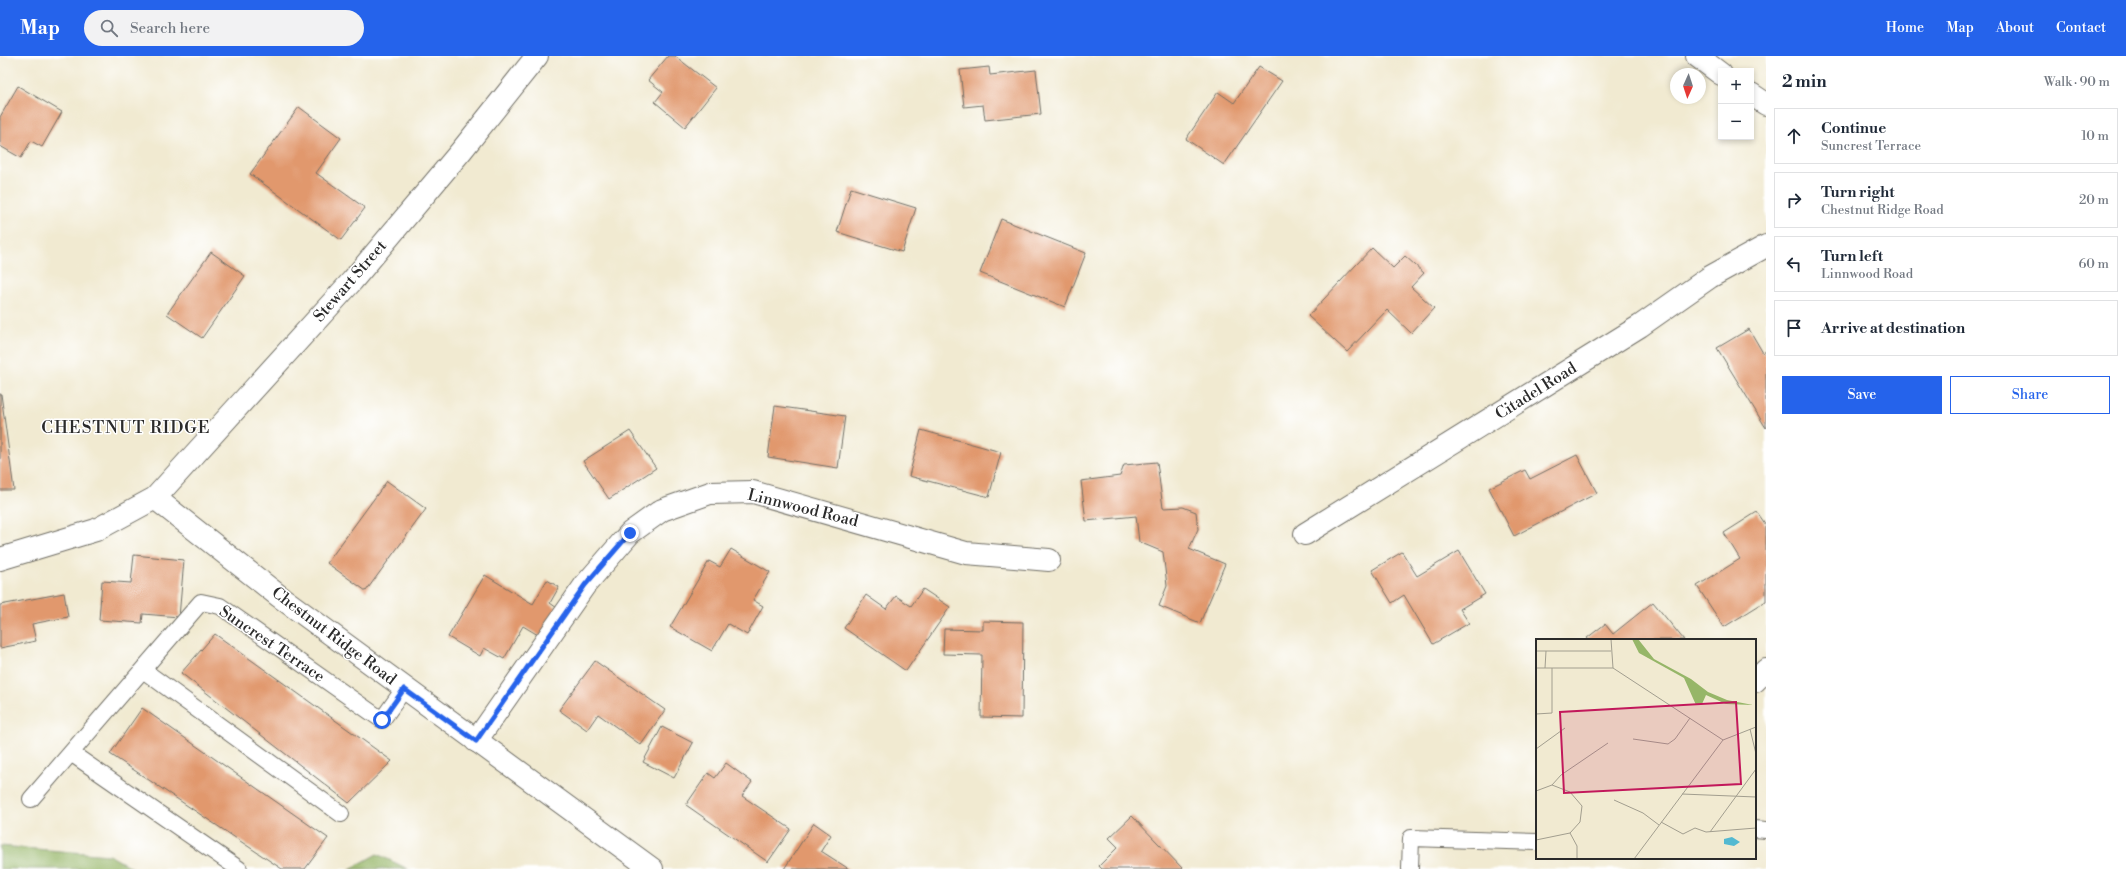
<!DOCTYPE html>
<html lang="en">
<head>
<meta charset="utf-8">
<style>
	:root { --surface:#fff; --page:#f2f2f3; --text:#1f2937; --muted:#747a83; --line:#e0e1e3; --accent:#2563eb }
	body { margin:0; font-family:"Libre Bodoni",serif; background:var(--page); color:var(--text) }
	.controls { position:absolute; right:12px; top:12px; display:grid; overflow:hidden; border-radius:0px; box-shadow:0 2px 6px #0003 }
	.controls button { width:36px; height:36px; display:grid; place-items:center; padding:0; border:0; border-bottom:1px solid var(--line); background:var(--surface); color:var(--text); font:20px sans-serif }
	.compass { position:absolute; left:1670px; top:12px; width:36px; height:36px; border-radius:50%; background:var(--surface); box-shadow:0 2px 6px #0003; rotate:183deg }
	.stop { position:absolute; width:12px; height:12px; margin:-9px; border:3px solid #2563eb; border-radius:50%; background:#fff }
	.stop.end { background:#2563eb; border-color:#fff; box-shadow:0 1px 4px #0008 }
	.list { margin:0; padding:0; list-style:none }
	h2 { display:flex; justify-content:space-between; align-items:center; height:52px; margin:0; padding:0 16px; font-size:17px }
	h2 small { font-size:13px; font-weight:400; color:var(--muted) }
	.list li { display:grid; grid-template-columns:26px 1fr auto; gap:12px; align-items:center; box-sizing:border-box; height:56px; margin:0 8px 8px; padding:0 8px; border:1px solid var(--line); border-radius:0px }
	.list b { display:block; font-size:15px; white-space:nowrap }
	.list p { margin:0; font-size:13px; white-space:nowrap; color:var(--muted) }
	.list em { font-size:13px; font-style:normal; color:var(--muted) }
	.actions { display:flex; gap:8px; padding:12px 16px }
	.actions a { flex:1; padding:9px 0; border:1px solid var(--accent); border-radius:0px; text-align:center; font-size:14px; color:var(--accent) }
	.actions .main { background:var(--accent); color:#fff }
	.icon { flex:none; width:22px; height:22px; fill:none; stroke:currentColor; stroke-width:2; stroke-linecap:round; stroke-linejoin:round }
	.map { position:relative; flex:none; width:1766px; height:813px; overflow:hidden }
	header { display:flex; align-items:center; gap:24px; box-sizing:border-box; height:56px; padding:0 20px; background:var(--accent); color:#fff }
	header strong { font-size:19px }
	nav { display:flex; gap:22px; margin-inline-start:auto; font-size:14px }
	.search { width:280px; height:36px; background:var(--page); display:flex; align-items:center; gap:10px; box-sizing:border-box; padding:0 14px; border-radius:22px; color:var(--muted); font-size:15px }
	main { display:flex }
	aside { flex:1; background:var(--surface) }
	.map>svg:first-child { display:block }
	.forest { fill:#96b668; stroke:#60704a }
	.building { fill:#e1986d }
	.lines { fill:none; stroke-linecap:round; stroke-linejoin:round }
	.lane-casing { stroke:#706e65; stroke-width:18 }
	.street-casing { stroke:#706e65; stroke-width:24 }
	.secondary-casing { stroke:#706e65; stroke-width:24 }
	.lane { stroke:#fff; stroke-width:16 }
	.street { stroke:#fff; stroke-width:22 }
	.secondary { stroke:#fff; stroke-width:22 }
	.route { stroke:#2563eb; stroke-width:5 }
	.labels { text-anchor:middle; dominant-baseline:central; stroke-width:3; stroke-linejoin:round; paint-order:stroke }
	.street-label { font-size:16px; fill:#2b2b2b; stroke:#fff }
	.neighbourhood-label { font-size:17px; letter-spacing:1px; fill:#2b2b2b; stroke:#fff }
	.inset-road { fill:none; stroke:#a29e8f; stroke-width:1 }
	.view { fill:#c2185b; fill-opacity:0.15; stroke:#c2185b; stroke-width:2 }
	.inset-edge { fill:none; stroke:#2b2b2b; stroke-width:2 }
</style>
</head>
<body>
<header>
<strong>Map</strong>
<div class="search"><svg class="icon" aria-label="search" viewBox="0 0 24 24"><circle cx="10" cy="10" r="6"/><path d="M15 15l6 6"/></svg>Search here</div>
<nav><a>Home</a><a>Map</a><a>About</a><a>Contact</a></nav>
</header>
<main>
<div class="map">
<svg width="1766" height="813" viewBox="0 0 1766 813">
	<rect width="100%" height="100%" fill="#fff"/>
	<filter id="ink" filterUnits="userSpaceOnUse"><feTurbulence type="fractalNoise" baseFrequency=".025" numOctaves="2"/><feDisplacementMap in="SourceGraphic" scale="8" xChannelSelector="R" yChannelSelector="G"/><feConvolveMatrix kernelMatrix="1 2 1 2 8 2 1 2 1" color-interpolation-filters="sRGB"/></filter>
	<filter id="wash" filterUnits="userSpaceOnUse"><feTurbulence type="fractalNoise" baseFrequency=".012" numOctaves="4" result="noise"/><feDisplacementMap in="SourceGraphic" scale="16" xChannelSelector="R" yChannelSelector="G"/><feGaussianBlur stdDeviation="0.9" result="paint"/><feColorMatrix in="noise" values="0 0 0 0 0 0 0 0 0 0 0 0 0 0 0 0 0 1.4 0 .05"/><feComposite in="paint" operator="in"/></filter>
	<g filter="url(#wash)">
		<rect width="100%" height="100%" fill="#f1ead1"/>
		<!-- forest -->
		<path class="forest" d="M0,790L109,799L134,813H0Z
			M377,798L408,813H350Z"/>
		<g id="blocks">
			<!-- building -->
			<path class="building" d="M668,0H675L716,32L685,71L655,46L663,36L648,24Z
				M989,11L990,19L1036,14L1041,58L985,64L983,49L964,51L960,14Z
				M1259,11L1282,25L1224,109L1186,83L1218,36L1234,47Z
				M18,30L62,56L42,91L31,85L21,102L0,90V61Z
				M299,51L341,82L316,117L365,152L341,184L250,118Z
				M851,132L916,152L902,196L837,176Z
				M1001,163L1086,197L1065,251L980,217Z
				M1372,192L1393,212L1405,200L1424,217L1411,231L1434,252L1411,277L1387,254L1347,296L1308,260Z
				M211,196L245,220L202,282L167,258Z
				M1749,273L1763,297L1766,295V372L1717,292Z
				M0,338H1L14,434H0Z
				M775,350L845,360L838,412L768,401Z
				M921,374L1001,396L989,441L909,420Z
				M630,375L656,412L609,443L583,405Z
				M1577,399L1597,437L1514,480L1489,432L1525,414L1530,423Z
				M1157,406L1163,452L1183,451L1196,456L1198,473L1189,493L1225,508L1200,567L1159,550L1167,530L1163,496L1139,486L1136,460L1086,465L1081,425L1120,420L1124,409Z
				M387,425L426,453L366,535L327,507Z
				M1757,456L1766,469V545L1724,571L1697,530L1740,503L1724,477Z
				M731,493L770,516L753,544L763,550L747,579L728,568L712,595L670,571L709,505L720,511Z
				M1459,495L1485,538L1460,553L1469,567L1433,588L1404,539L1392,547L1372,514L1402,496L1417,520Z
				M134,499L184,504L179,561L143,558L142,567L99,564L102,525L131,527Z
				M485,519L533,548L547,524L559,531L550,547L560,554L543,582L523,570L504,603L484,592L480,600L448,581Z
				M923,533L950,551L906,615L844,572L866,539L886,553L896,540L911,550Z
				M64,537L68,561L32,568L36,585L0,592V549Z
				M1653,546L1684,584H1589L1587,582L1605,568L1613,578Z
				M983,565L1023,566L1022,662L981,661L982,599L943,598L944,573L983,574Z
				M215,578L392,705L349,747L181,617Z
				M595,605L665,654L641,689L598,658L587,674L559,654Z
				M142,652L328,782L305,813H282L110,698Z
				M662,671L693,687L674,722L643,706Z
				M726,707L752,726L742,740L791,773L768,806L686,749L708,717L715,722Z
				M1132,760L1183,813H1102L1099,810L1118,791L1109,782Z
				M814,767L831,779L821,795L849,813H784Z"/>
		</g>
	</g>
	<g filter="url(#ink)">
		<use href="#blocks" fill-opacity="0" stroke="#706e65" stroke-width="1"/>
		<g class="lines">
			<!-- lane casing -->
			<g class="lane-casing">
				<path id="lane" d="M143,614L341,758
					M71,697L239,813
					M31,743L201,546L220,550L382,664L404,633
					M1755,773L1766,774
					M1410,813L1411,782L1537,786"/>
			</g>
			<!-- street casing -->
			<g class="street-casing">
				<path id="street" d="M1697,0L1721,18
					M1751,38L1766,48
					M1305,478L1640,270L1710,221L1766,190
					M1755,625L1766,614
					M476,685L585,529L630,477L662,454L710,437L753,436L966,497L1049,504"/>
			</g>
			<!-- secondary casing -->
			<g class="secondary-casing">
				<path id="secondary" d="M155,442L279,540L652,813
					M0,503L96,474L155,442L352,225L462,94L537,0"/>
			</g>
			<!-- lane -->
			<use href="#lane" class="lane"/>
			<!-- street -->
			<use href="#street" class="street"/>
			<!-- secondary -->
			<use href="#secondary" class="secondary"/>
		</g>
	</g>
	<g class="lines" filter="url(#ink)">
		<!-- route -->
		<path class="route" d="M382,664L404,633L476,685L585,529L630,477"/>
	</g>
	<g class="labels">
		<!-- street labels -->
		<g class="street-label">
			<text transform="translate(350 225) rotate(-49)">Stewart Street</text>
			<text transform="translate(1536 335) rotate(-32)">Citadel Road</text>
			<text transform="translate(803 452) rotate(14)">Linnwood Road</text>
			<text transform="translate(334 580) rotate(37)">Chestnut Ridge Road</text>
			<text transform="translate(272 588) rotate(34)">Suncrest Terrace</text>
		</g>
		<!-- neighbourhood labels -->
		<g class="neighbourhood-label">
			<text x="126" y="372">CHESTNUT RIDGE</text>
		</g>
	</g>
	<!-- overview -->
	<g transform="translate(1536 583)">
		<rect width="220" height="220" fill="#f1ead1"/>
		<path d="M96,0H102L118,20L155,40L172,53L191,61L217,66L190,65L170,56L166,65L160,66L148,39L103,14Z" fill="#96b668"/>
		<path d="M196,198L204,203L198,207L188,205V200Z" fill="#53b9d1"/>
		<path class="inset-road" d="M75,0L77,29L187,101M0,12H75M0,29H77M9,29L10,12M0,75L16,74V29M214,90L220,115M97,100L132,105L139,100L154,79M0,110L29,89M16,146L34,153L46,167L44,183L34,194M0,152L16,146L25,136L72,104M146,155L220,158M78,161L107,174L123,186M125,183L147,195L159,189L170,193L220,189M174,193L220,130M34,194L41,207V220M0,201L34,194M98,220L187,101L220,88"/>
		<path class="view" d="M200,63L205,145L28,154L24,73Z"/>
		<rect width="220" height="220" class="inset-edge"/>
	</g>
</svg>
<div class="controls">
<button>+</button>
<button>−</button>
</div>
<svg class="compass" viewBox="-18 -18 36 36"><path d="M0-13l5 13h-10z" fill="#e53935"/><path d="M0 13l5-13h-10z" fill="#747a83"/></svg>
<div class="stop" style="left:382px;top:664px"></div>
<div class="stop end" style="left:630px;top:477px"></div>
</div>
<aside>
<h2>2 min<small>Walk · 90 m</small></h2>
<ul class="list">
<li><svg class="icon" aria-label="ahead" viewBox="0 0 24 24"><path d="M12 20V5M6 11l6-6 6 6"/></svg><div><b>Continue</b><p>Suncrest Terrace</p></div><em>10 m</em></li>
<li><svg class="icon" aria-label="right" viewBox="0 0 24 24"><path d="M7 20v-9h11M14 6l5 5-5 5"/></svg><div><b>Turn right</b><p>Chestnut Ridge Road</p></div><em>20 m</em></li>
<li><svg class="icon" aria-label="left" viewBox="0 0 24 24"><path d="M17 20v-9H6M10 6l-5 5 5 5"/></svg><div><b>Turn left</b><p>Linnwood Road</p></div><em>60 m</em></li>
<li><svg class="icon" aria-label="arrive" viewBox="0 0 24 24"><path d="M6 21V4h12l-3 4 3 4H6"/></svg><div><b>Arrive at destination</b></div></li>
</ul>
<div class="actions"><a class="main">Save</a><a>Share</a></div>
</aside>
</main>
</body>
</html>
